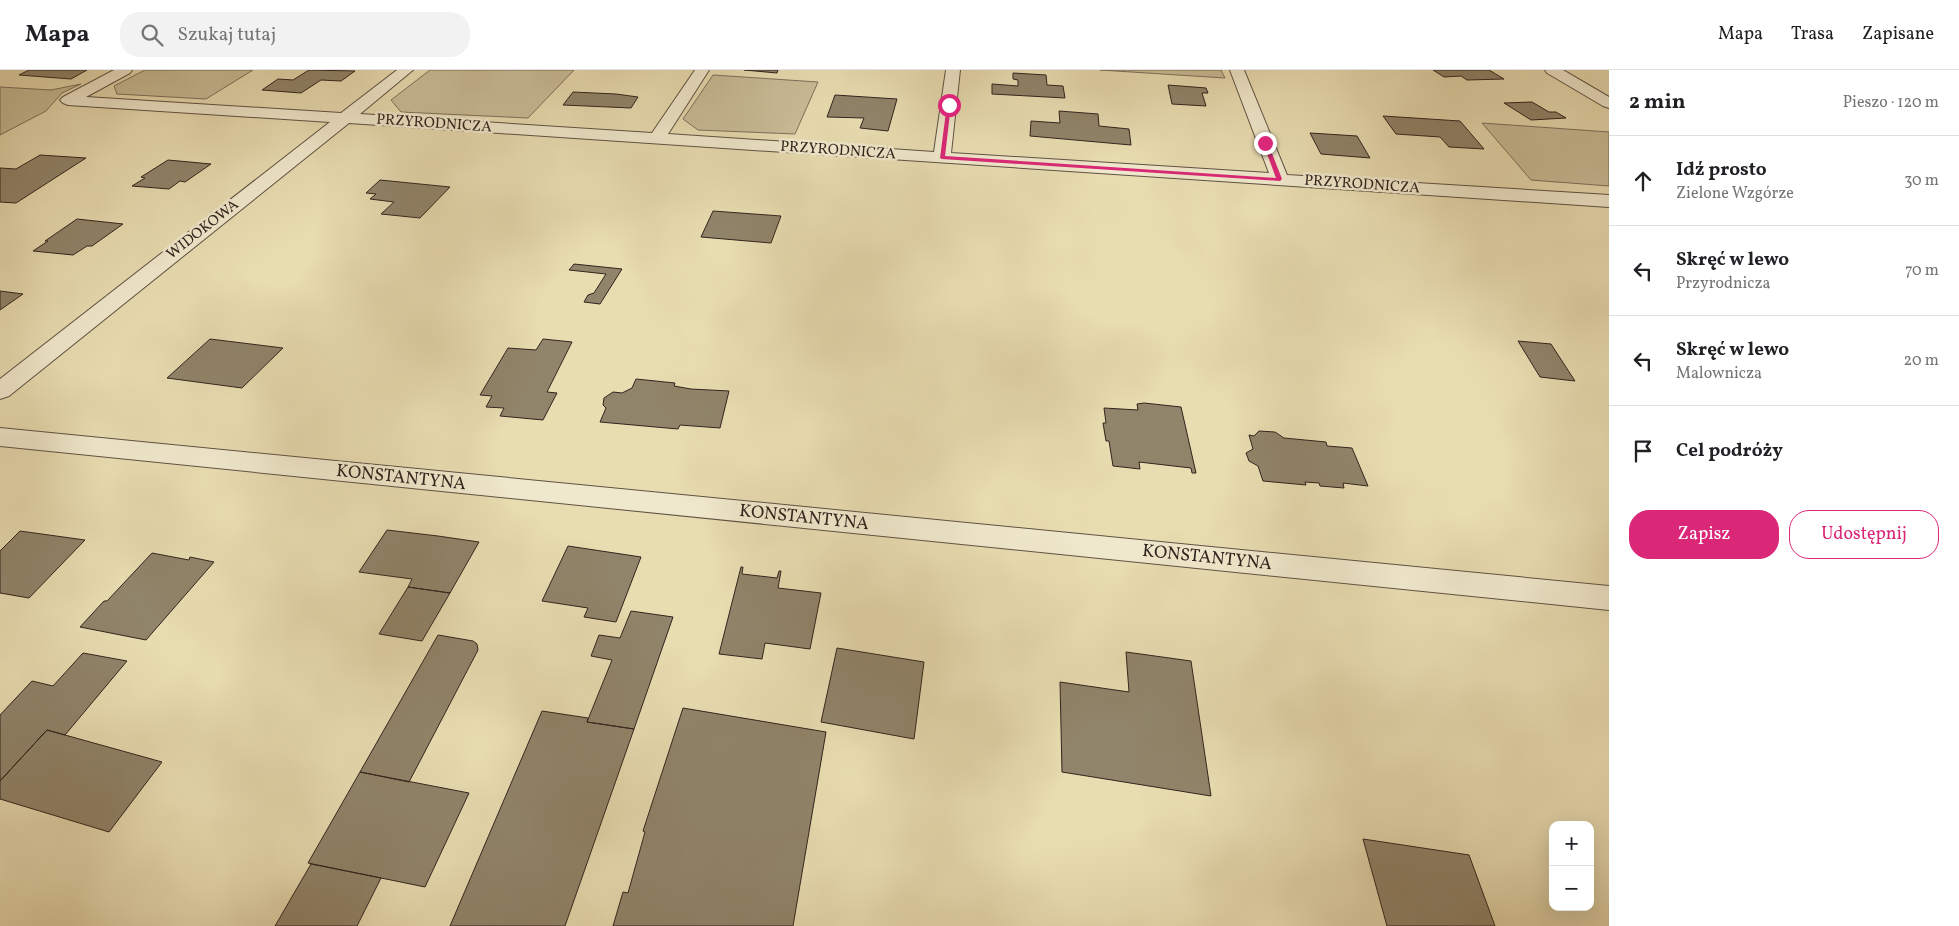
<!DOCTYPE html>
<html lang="pl">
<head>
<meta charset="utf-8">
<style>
	:root { --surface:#fff; --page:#f2f2f2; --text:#202124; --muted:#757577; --line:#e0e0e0; --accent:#db2777 }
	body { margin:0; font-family:Vollkorn,serif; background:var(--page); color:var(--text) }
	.controls { position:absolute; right:15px; bottom:15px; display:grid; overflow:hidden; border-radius:10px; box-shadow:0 5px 20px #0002 }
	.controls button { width:45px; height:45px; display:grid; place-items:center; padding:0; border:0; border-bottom:1px solid var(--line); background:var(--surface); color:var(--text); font:25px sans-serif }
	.stop { position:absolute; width:15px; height:15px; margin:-11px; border:4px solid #db2777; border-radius:50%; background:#fff }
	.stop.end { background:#db2777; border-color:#fff; box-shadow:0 1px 5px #0008 }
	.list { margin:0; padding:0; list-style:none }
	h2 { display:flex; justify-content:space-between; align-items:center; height:65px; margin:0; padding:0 20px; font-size:21px }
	h2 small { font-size:16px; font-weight:400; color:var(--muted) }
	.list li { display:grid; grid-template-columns:32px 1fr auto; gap:15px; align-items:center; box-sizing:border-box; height:90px; padding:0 20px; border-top:1px solid var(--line) }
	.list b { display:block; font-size:19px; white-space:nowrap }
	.list p { margin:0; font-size:16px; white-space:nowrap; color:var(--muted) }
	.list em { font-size:16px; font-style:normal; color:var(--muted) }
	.actions { display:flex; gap:10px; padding:15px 20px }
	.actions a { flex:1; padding:11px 0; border:1px solid var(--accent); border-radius:20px; text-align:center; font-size:18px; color:var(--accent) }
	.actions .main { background:var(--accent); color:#fff }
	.icon { flex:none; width:28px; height:28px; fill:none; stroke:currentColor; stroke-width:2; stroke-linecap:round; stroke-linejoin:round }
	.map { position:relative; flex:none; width:1609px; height:856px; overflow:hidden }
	header { display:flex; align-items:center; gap:30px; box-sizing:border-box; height:70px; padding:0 25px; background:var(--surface); border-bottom:1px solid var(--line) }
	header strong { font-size:24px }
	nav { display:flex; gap:28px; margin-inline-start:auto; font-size:18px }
	.search { width:350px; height:45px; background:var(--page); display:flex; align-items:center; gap:12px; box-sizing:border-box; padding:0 18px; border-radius:20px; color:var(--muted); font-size:19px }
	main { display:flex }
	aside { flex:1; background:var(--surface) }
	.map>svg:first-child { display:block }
	.green { fill:#c9bd98; stroke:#7d705b }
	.building { fill:#90846a; stroke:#31241e }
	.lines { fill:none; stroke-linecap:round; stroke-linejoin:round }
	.minor-casing { stroke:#5f5243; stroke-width:2 }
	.tertiary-casing { stroke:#5f5243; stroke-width:2 }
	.minor { fill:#f0e8cc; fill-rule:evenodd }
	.tertiary { fill:#f0e8cc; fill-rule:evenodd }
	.route { fill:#db2777 }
	.labels { text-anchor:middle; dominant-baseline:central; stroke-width:5; stroke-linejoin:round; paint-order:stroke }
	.far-street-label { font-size:15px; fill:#31241e; stroke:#f0e8cc }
	.street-label { font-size:18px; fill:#31241e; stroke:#f0e8cc }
</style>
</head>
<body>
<header>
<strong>Mapa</strong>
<div class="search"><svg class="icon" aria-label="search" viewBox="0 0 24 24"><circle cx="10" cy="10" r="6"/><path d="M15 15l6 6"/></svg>Szukaj tutaj</div>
<nav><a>Mapa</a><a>Trasa</a><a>Zapisane</a></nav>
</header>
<main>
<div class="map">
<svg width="1609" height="856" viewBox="0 0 1609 856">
	<rect width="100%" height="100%" fill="#e8dcb1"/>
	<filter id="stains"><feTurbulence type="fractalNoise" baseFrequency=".004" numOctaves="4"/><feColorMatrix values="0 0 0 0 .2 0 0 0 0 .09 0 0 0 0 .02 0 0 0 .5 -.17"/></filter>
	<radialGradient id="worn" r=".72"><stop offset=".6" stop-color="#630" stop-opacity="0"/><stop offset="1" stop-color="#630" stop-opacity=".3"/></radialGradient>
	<!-- green -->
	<path class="green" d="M145,0H253L206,29L117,24L114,16Z
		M430,0H574L528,48L401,42L391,30Z
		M1100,0H1221L1225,8Z
		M713,5L818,12L795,64L698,60L683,49Z
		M81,14L62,23L46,41L0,65V17L51,20Z
		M1482,53L1609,62V116L1531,110Z"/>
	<!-- building -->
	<path class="building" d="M29,0H87L71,9L19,5Z
		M309,0L355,1L341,11L321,10L301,23L262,20L278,9L293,10Z
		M744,0H778L777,3Z
		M1433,0H1489L1504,9L1467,10L1461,6L1444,7Z
		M1013,3L1046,5L1047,15L1063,16L1065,28L992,24V14L1018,16V10L1013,9Z
		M1168,15L1206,18L1208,23H1202L1206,36L1172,34Z
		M573,22L616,24L638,27L631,38L563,35Z
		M835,25L897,29L888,61L860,58L864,48L827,47Z
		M1532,32L1549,42H1556L1566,48L1531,50L1504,33Z
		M1059,41L1098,44L1099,56L1129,59L1131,75L1030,66L1031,51L1060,53Z
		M1383,46L1460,51L1484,79L1449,77L1440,67L1396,64Z
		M1310,63L1357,66L1370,88L1321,84Z
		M40,85L86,88L16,133L0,132V98L16,99Z
		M168,90L211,94L185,112L180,111L169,119L132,116L145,108L141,107Z
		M380,110L450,117L420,148L381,144L394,132L370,129L376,124L366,123Z
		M713,141L781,146L771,173L701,167Z
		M77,149L123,154L92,176H87L73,185L33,181L48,171H45Z
		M574,194L622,199L600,234L584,232L588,225L594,223L606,204L569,200Z
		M0,221L23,224L0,240Z
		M210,269L283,278L242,318L167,308Z
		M543,269L572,272L547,322L557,323L543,350L500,346L504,338L486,337L492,326L480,325L508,278L536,280Z
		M1518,271L1551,274L1575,311L1540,307Z
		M636,309L675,313L674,316L691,319L729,321L720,358L680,355L678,359L600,352L606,338L603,335L604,328L613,322L622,323L632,318Z
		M1144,333L1181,337L1196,403H1192L1191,398L1139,392L1140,399L1113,396L1109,371H1106L1103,353H1106L1104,338L1138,340L1137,334Z
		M1259,361L1275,362L1284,368L1326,372L1327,376L1352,378L1368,416L1343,413L1344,418L1320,416L1319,413L1305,412L1306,415L1263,411L1258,396L1249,391L1246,383L1253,379L1249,365L1254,366Z
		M387,460L438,466L479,472L450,523L408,517L412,509L359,502Z
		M20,461L85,470L29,528L0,523V481Z
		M568,476L641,487L616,552L584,547L588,538L542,531Z
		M152,483L189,490L190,487L214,492L146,570L80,557L104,531H107Z
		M741,497H743L742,504L777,508L779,501H781L778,518L821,523L810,579L765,573L762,589L719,584Z
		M408,517L450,523L422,571L379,564Z
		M631,541L673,547L634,659L587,652L612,590L591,586L599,565L620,568Z
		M438,565L473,571L477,574L478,580L409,712L360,702Z
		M837,578L924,592L914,669L821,652Z
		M1126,582L1191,591L1211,726L1062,702L1060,612L1129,622Z
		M83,583L127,591L65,665L47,660L0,711V645L32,611L53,616Z
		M683,638L826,662L793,856H613L623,822L628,823L645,762L643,761Z
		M542,641L588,648L587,652L634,659L565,856H450Z
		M47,660L65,665L162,692L109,762L0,729V711Z
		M360,702L469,723L425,817L308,793Z
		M1363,769L1469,785L1495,856H1387Z
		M311,794L381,808L357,856H275Z"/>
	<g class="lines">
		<!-- minor casing -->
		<g class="minor-casing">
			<path id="minor" d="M114,0H132L130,3L86,27L341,43L397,0H413L360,44L652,63L695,0H709L668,64L934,82L946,0H960L951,83L1269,103L1230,0H1244L1287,105L1609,125V137L349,53L9,326L0,329V309L330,52L68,35L63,33L60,30L63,27Z"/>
		</g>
		<!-- tertiary casing -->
		<g class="tertiary-casing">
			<path id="tertiary" d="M1545,0H1563L1609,27V38L1603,36L1547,3Z
				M0,358L1609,516V540L0,376Z"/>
		</g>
		<!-- minor -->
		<use href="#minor" class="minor"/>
		<!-- tertiary -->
		<use href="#tertiary" class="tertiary"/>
	</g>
	<!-- route -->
	<path class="route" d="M947,34L951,35L945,86L1276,108L1263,73L1265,71L1268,73L1282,109L1280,111L942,89L940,88Z"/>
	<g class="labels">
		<!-- far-street labels -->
		<g class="far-street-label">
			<text transform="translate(434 54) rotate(4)">PRZYRODNICZA</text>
			<text transform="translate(838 81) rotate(4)">PRZYRODNICZA</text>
			<text transform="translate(1362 115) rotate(4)">PRZYRODNICZA</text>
			<text transform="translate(203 160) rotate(-38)">WIDOKOWA</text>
		</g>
		<!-- street labels -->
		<g class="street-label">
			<text transform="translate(401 408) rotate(6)">KONSTANTYNA</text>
			<text transform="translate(804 448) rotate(6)">KONSTANTYNA</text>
			<text transform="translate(1207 488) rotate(6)">KONSTANTYNA</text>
		</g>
	</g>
	<rect width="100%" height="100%" filter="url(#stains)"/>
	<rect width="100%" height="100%" fill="url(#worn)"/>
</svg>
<div class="controls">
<button>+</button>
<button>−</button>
</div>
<div class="stop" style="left:949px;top:35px"></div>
<div class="stop end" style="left:1265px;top:73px"></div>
</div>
<aside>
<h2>2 min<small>Pieszo · 120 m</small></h2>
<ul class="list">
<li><svg class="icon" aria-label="ahead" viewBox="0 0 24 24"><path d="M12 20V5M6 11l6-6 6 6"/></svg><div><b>Idź prosto</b><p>Zielone Wzgórze</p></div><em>30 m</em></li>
<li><svg class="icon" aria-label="left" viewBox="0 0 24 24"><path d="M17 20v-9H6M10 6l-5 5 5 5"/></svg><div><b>Skręć w lewo</b><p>Przyrodnicza</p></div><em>70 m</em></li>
<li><svg class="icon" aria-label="left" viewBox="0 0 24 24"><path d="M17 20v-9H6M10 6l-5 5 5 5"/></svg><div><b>Skręć w lewo</b><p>Malownicza</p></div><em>20 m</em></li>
<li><svg class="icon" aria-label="arrive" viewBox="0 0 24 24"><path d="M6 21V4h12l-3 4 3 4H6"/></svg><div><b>Cel podróży</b></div></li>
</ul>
<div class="actions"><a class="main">Zapisz</a><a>Udostępnij</a></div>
</aside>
</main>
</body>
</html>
